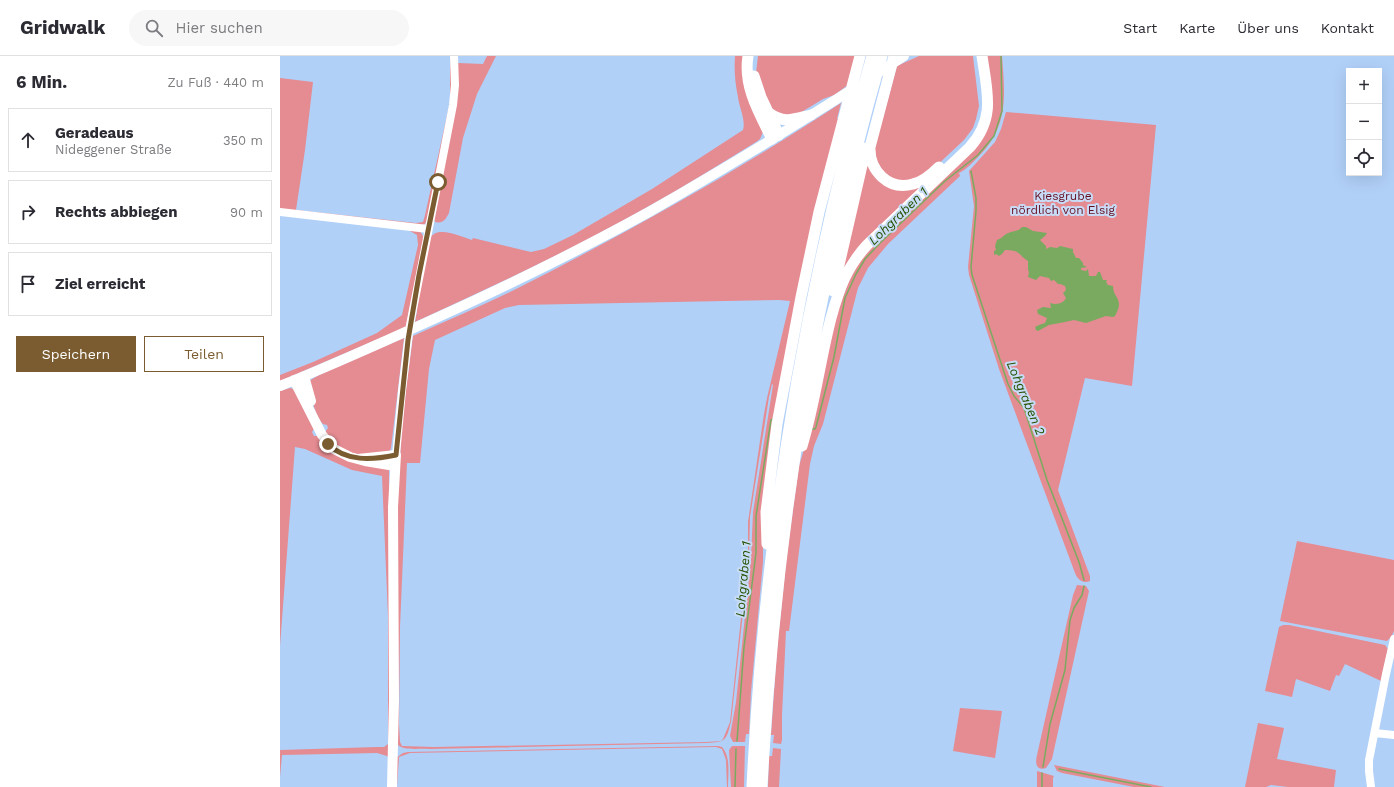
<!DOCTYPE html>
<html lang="de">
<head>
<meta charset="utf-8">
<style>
	:root { --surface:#fff; --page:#f7f7f7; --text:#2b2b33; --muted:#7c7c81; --line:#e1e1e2; --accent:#7a5c30 }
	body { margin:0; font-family:"Work Sans",sans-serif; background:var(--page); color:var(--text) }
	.controls { position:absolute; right:12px; top:12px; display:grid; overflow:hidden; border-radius:0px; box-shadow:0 4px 16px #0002 }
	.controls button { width:36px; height:36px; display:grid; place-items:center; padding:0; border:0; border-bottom:1px solid var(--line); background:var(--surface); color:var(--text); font:20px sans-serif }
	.stop { position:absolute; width:12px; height:12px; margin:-9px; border:3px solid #7a5c30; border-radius:50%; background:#fff }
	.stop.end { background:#7a5c30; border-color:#fff; box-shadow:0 1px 4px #0008 }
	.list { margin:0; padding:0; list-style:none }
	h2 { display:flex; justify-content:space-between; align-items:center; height:52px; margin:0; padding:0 16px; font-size:17px }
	h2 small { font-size:13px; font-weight:400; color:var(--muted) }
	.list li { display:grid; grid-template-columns:26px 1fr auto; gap:12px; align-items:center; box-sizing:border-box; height:64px; margin:0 8px 8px; padding:0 8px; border:1px solid var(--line); border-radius:0px }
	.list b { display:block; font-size:15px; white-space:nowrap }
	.list p { margin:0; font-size:13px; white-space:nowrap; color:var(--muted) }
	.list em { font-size:13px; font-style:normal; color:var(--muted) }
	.actions { display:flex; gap:8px; padding:12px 16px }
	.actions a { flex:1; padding:9px 0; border:1px solid var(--accent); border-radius:0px; text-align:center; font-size:14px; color:var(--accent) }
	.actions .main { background:var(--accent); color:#fff }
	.icon { flex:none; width:22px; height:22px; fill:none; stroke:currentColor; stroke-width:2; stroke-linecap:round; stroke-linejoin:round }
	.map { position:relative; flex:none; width:1114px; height:731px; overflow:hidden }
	header { display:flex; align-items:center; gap:24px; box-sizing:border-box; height:56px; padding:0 20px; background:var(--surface); border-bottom:1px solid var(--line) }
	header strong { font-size:19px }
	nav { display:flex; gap:22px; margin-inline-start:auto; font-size:14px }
	.search { width:280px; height:36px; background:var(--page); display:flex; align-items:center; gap:10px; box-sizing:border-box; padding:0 14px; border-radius:22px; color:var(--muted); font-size:15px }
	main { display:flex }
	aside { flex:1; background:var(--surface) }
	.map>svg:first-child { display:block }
	.green { fill:#e58b92; fill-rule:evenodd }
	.water { fill:#7aaa60 }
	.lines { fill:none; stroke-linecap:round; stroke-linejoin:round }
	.stream { stroke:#7aaa60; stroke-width:1.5 }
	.minor { stroke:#fff; stroke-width:8 }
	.major { stroke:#fff; stroke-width:10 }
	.highway { stroke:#fff; stroke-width:11 }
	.route { stroke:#7a5c30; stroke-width:5 }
	.labels { text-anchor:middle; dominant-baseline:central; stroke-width:4; stroke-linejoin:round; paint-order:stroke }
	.park-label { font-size:12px; fill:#640f21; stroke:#c8dcf7 }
	.water-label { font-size:13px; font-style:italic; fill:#255200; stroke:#c8dcf7 }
</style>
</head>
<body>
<header>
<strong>Gridwalk</strong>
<div class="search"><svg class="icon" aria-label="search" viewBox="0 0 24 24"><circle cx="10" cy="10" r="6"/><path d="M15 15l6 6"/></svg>Hier suchen</div>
<nav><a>Start</a><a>Karte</a><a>Über uns</a><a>Kontakt</a></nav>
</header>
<main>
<aside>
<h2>6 Min.<small>Zu Fuß · 440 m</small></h2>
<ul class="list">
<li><svg class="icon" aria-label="ahead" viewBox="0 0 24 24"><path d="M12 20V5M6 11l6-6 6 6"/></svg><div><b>Geradeaus</b><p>Nideggener Straße</p></div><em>350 m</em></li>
<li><svg class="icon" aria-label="right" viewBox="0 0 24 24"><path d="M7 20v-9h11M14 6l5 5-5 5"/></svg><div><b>Rechts abbiegen</b></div><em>90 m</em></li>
<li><svg class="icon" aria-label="arrive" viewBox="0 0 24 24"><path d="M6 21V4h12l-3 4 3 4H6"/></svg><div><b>Ziel erreicht</b></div></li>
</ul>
<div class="actions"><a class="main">Speichern</a><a>Teilen</a></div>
</aside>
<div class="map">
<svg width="1114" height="731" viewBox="0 0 1114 731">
	<rect width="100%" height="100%" fill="#b1d0f8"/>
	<!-- green -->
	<path class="green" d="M170,0L172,29L171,50L147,164L145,168L139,170L0,154V22L33,26L25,94L16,154L136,167L143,166L145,159L170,46Z
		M207,0H216L197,38L183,82L169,157C166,163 163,168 155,166L154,163L178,7L203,8Z
		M455,0H465L483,76L480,83L476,86C440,108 405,130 369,150C293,193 214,230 135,266L137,255L136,254L150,182C158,169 181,181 192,184L193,182L251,196L264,193L293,179L372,133L463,74C466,64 459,51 458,41C455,27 454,14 455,0Z
		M478,0H576L568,29L554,39L543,43L515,60L492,56L476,17Z
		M639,0H693L699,50L696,63L693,72L684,84L654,112L628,127L606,121L593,98L617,10Z
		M698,0H700C705,36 714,62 686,91L582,191L572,203L559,226L587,102C594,124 614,140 639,129C652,124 662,112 672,102C683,91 697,80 701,64C707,44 701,20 698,0Z
		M707,0H722C725,40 729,70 698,101C692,107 687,113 679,117L680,120L608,188L588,212L578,232L543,368L534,390L530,408L509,575H506L502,659V684L501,688L493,687L494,679H491L497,594L507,498L519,410L531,370L553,267L575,209L705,74Z
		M561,47L557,63L560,61L483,466V506L471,636L469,678H466L465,686H453L450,680L456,646L471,502L473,456L493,329L492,328L489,341L470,461L469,502L451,666C446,685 446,686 426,687L149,693C139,692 125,695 118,689L117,460L122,363L133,280C168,264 204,249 238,232C349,176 457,115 561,47ZM499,244L510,245L487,342L484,358L468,466V496L450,666L443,683L441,685L427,686L154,691L122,690L120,686L119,668L120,571L127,407H140L149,313L155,284L225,252L239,249Z
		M726,56L876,69L852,330L805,322L778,434L810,520V525C803,528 798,524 795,517L719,313L689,219L688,211L694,150L689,115L715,86L721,73Z
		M130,175H140L143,180V185L126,271L0,325V319L33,306L97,277L122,259L138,189L137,179Z
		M124,282L111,392L110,395C93,399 76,402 61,392C55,389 50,381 45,376L48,372L47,369L43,368C34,359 31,338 29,325L39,319Z
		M10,332L14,333L34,373L32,376L34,380H37L41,385L109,413V415L111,687L108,691L109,703L107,700L97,697L2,699L0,721V694L97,691H104L108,688V560L102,420L72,414L25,393L15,391L0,590V335Z
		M1017,485L1114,504V575L1111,581L1107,585L1000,565Z
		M797,529L806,530L809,535L772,703L766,712C756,715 755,707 757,699L793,539Z
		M1003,569H1009L1105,589L1108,593L1101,625L1065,608L1059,620L1056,619L1050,635L1016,623L1012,641L985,635L999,571Z
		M680,652L722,655L715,702L673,695Z
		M978,667L1004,672L997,703L1056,714L1054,731H1008L991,729L986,731H965Z
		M438,690L442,691C451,701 448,718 448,731H447L446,704L442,693L436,691L130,697L119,701L117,731H115L116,702L123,697L128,696Z
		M452,690H465L464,731H451L449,694Z
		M493,692L501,693L499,731H488L489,700H492Z
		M774,709L885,731H854L782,717L777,715Z
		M757,715L774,720L773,722V731H757Z"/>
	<!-- water -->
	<path class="water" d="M742,171H746L753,175L767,177L765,180L760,184L766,190V193L770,191L777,192L780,190L793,193V196L796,202H799L803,207V209L807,211L801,212V214L806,215L808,213L809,220H816L818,216H820L823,224H827L826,226L828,229L833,230C833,243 845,242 835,260L833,261L826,260L806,267L794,264L785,266L769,269L758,275L756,274L755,271L759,269L765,267L767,262L758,258L757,254L763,251L771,252L770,247C776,249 783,248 786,242L783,237L786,234L785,230L780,228H778L774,224L771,225L769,222L760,220L756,224L748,221L749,216L748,214V205C738,199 741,194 725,194L722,198L719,200L716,198L714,199V195L716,194L715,190L717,184C722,182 722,181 726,178C731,175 738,176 742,171Z"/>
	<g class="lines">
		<!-- stream -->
		<path class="stream" d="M691,115L696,142V155L691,211L692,219L728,328L734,340L744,352L767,424L799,506L804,524
			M532,373H535L536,371L554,301L565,242L576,218L585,203L600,187L665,125L698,99L714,80L722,55L721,0
			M457,685L464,591L476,497V460L491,364L493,363
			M763,711L770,668L785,614L790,564L794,552L802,539L804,530
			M779,713L871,731
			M762,717V731
			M455,731L456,693"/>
		<!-- minor -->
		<path class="minor" d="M0,156L148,173
			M116,399L122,335L130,269L173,49L175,29L174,0
			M1095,677L1114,679
			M1091,731L1089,715V704L1106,618L1114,583"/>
		<!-- major -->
		<path class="major" d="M593,20L624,0
			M24,320L31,345
			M14,324L42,379L54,393L70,401L85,405L115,410
			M0,330C65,304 128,275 191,246C251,218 311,188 369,156C439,116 508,74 576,31
			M78,403L116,399L113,451L114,644L112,731"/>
		<!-- highway -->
		<path class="highway" d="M468,0C463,30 479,57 492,83
			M614,0L590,91C589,115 609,135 633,128C643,126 652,118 659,111
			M474,20L481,41L499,79
			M489,57C504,68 514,63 531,59
			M553,235L586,92
			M522,390C535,348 540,304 551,262C559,233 566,212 587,189L690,91C716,62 707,35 702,0
			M487,488L486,456L497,368L521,241L539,156L580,0
			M472,731C484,484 523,238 592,0
			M482,731C495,484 533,238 602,0"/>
	</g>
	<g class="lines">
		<!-- route -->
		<path class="route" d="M48,388C66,406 92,404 116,399L128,284L139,219L158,126"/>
	</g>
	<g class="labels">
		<!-- park labels -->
		<g class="park-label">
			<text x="783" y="140">Kiesgrube<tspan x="783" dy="14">nördlich von Elsig</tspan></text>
		</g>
		<!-- water labels -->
		<g class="water-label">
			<text transform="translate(618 160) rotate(-44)">Lohgraben 1</text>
			<text transform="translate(746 342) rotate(67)">Lohgraben 2</text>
			<text transform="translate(463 523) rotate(-85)">Lohgraben 1</text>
		</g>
	</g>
</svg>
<div class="controls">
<button>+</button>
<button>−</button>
<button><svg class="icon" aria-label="locate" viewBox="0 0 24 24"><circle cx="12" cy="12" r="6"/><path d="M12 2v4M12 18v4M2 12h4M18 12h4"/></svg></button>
</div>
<div class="stop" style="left:158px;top:126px"></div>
<div class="stop end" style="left:48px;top:388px"></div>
</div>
</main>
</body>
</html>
